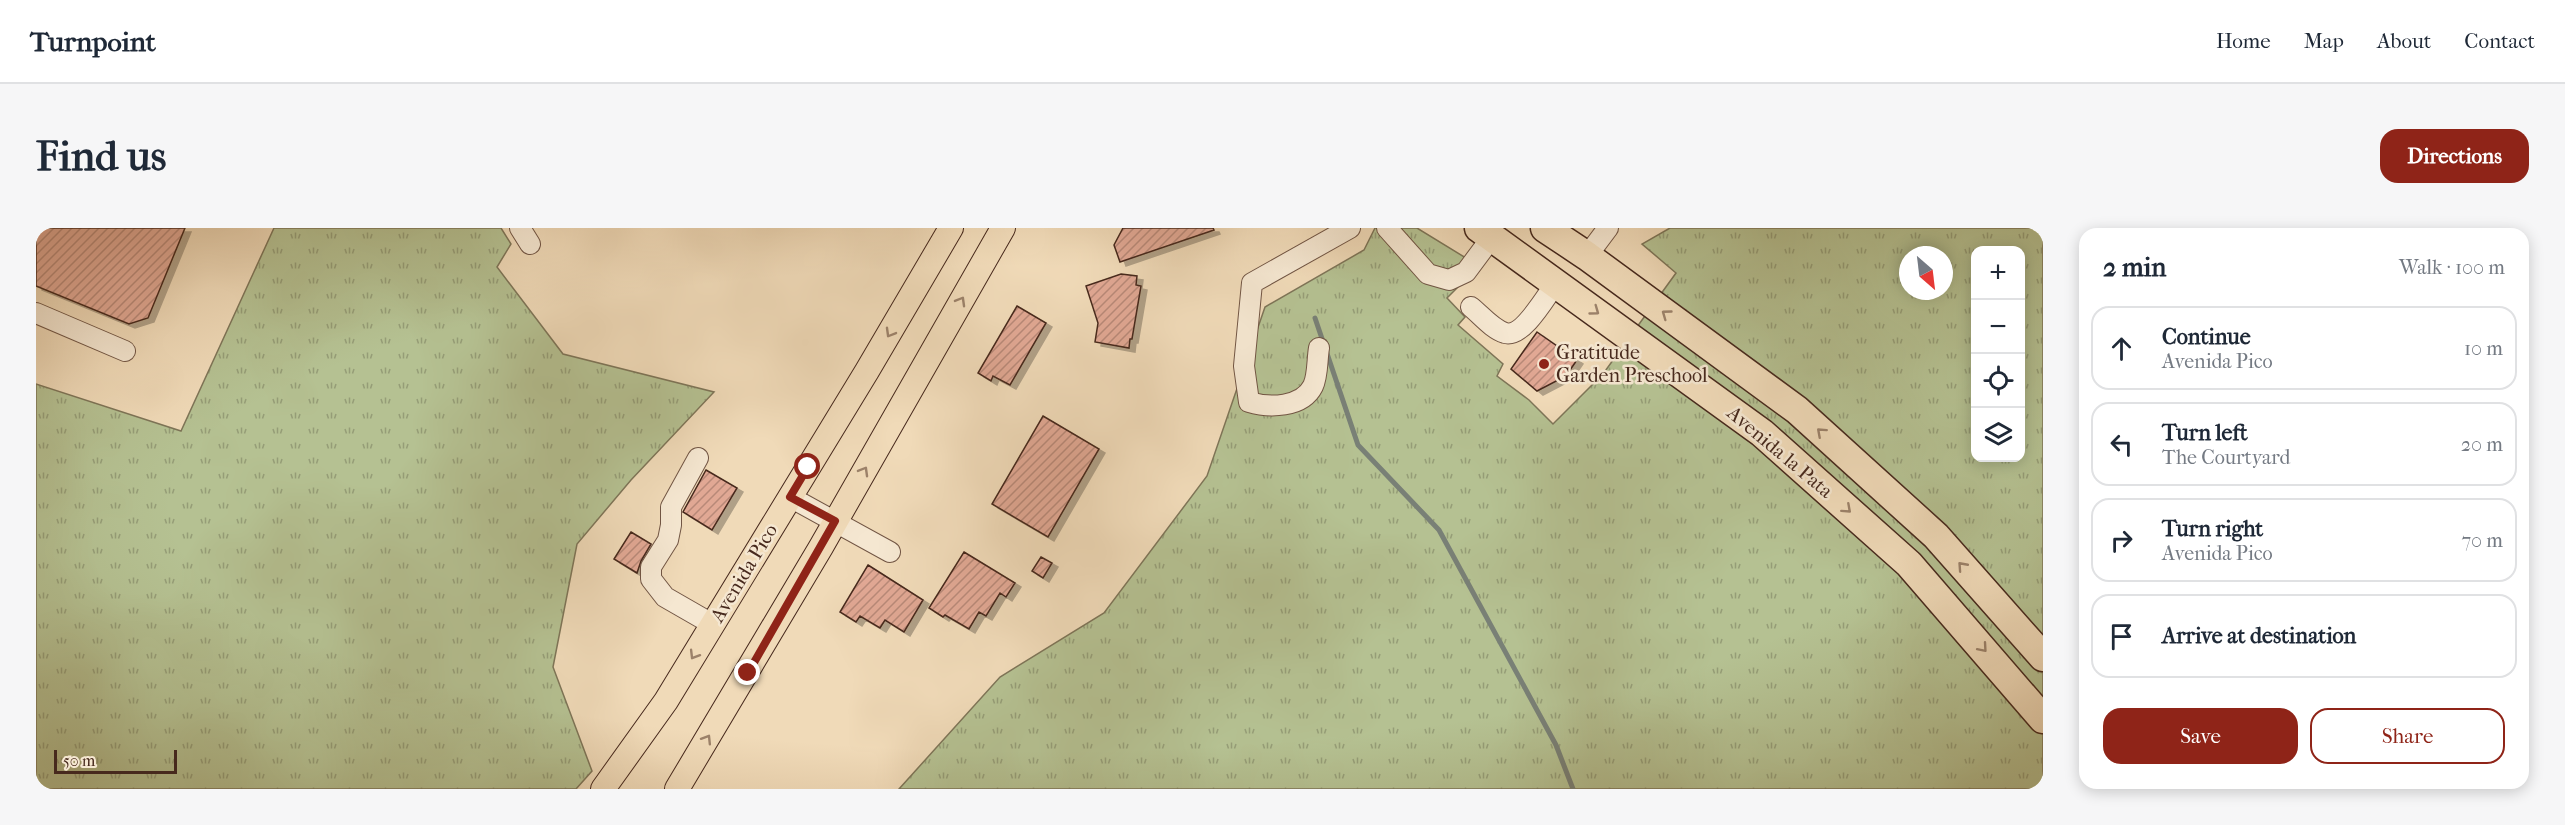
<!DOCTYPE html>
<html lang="en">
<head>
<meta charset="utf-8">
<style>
	:root { --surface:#fff; --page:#f6f6f7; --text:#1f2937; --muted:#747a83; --line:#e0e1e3; --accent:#8f2418 }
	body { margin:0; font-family:"IM FELL French Canon",serif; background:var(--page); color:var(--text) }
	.controls { position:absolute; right:18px; top:18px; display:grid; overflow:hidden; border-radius:12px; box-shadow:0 3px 15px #0003 }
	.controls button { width:54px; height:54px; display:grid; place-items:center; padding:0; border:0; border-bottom:2px solid var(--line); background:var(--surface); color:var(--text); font:30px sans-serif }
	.compass { position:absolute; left:1863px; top:18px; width:54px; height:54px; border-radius:50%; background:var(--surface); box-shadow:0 3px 15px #0003; rotate:152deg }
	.scale { position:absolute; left:18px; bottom:15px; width:123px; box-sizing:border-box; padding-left:6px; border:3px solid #47291d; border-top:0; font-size:16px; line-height:21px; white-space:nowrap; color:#47291d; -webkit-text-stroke:4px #f5e7d1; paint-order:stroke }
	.stop { position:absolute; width:18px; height:18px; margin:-14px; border:4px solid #8f2418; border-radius:50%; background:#fff }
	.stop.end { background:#8f2418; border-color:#fff; box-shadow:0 2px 6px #0008 }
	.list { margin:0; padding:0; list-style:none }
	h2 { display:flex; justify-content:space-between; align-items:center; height:78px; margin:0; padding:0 24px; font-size:26px }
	h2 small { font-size:20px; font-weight:400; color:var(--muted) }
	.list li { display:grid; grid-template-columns:39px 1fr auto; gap:18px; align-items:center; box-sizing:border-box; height:84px; margin:0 12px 12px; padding:0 12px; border:2px solid var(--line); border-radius:18px }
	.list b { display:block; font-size:22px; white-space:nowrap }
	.list p { margin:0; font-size:20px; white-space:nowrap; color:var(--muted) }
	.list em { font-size:20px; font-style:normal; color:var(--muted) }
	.actions { display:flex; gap:12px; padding:18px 24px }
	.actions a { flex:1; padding:14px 0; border:2px solid var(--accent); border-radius:18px; text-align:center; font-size:21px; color:var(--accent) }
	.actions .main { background:var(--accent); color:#fff }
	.icon { flex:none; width:33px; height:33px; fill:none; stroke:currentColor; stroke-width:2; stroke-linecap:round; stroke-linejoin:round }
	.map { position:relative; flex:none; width:2007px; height:561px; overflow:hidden; border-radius:18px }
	header { display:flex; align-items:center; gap:36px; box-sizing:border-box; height:84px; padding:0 30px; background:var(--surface); border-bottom:2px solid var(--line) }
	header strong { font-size:28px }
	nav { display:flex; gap:33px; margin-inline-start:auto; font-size:21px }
	.intro { display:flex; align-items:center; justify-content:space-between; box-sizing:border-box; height:144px; padding:0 36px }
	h1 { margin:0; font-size:42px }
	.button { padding:15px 27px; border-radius:18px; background:var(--accent); color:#fff; font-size:21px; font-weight:700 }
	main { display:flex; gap:36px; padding:0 36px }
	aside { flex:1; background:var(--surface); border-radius:18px; box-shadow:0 3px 15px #0003 }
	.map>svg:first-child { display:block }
	.grass { fill:url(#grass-tufts); stroke:#7e7558; stroke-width:1.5; fill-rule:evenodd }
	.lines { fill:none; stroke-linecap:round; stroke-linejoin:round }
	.stream { stroke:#798076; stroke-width:5 }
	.building { fill:url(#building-hatch); stroke:#47291d; stroke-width:1.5; filter:url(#shadow) }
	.minor-casing { stroke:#715544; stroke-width:22 }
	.major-casing { stroke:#47291d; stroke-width:26 }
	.highway-casing { stroke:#47291d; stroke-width:31 }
	.minor { stroke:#f5e7d1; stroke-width:20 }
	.major { stroke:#f0dab8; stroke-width:24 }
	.highway { stroke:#f0dab8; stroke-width:28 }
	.oneway { stroke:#9c826a }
	.route { stroke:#8f2418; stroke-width:8 }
	.poi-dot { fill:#8f2418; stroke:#f5e7d1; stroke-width:2 }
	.labels { text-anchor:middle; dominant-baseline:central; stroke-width:5; stroke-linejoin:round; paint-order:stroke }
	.poi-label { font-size:20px; fill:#47291d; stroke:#f5e7d1; text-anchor:start }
	.street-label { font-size:20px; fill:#47291d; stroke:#f5e7d1 }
</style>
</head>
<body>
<header>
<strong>Turnpoint</strong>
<nav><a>Home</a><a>Map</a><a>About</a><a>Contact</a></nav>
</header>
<div class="intro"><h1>Find us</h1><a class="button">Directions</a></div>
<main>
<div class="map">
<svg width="2007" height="561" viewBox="0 0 2007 561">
	<defs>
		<pattern id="grass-tufts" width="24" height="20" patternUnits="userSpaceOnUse" patternTransform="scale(1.5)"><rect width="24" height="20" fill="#b5c192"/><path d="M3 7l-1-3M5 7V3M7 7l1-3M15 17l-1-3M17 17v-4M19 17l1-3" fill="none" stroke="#959d77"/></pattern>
		<pattern id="building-hatch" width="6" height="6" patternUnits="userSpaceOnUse" patternTransform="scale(1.5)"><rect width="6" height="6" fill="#e1a894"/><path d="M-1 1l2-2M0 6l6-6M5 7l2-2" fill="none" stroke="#b88978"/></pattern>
		<filter id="shadow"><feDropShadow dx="6" dy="4" stdDeviation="0" flood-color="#0004"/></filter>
	</defs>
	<rect width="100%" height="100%" fill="#f0dab8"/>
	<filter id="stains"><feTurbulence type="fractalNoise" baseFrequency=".00333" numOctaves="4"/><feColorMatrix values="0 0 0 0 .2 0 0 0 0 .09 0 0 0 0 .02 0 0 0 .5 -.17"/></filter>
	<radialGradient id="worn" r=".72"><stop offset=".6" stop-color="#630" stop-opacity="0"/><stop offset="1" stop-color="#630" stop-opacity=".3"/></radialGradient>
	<!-- grass -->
	<path class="grass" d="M238,0H465L475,16L461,39L527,126L678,164L595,252L541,316L517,439L556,543L540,561H0V156L145,203Z
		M1339,0H1381L1443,38L1411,70L1429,89L1422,97L1467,136L1461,148L1493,172L1517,196L1567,146L1640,45L1606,16L1634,0H2007V561H863L964,449L1068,385L1171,248L1229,79L1328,22ZM1940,22H1984V230H1940ZM1872,27H1908V63H1872Z"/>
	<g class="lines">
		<!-- stream -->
		<path class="stream" d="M1279,90L1322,217L1403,302L1520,517L1537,561"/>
	</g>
	<!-- building -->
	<path class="building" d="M0,0H149L112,90L93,96L0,58Z
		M1087,0H1177L1178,2L1084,34L1078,17Z
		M1085,46L1101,48L1100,57L1105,58L1096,111H1094L1093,120L1059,114L1062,95L1050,58Z
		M981,78L1010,95L974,157L957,148L955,153L942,145Z
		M1501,104L1541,132L1530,148L1501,163L1475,141Z
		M1007,188L1063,221L1012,309L956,276Z
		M670,242L701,260L676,302L647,284Z
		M595,304L615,316L605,333L601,345L578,331Z
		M928,324L979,355L970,369L964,365L950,388L943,384L933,401L909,387L907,389L893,380Z
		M1005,329L1016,335L1007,350L996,343Z
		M832,337L887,372L868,404L849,392L844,400L824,388L820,394L804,384Z"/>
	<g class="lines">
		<!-- minor casing -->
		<g class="minor-casing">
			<path id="minor" d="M484,0L494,16
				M1351,0L1392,46L1413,52L1430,44L1456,9
				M1551,28L1572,0
				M1435,79C1445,87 1456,101 1469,105C1487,110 1510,68 1520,55
				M0,85L89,123
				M1283,120C1281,131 1282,148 1277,158C1266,180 1233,180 1213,174L1208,138L1216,55L1314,0
				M662,230L635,279V297L632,312L615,339V351L629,369L676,396
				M754,269L854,324"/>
		</g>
		<!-- major casing -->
		<g class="major-casing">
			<path id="major" d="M567,561L630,473L831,143L915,0
				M641,561L785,319L967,0"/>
		</g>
		<!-- highway casing -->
		<g class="highway-casing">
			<path id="highway" d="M1443,0L1726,205L1873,336L2007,491
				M1509,0L1551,28L1761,182L1900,308L2007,429"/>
		</g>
		<!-- minor -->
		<use href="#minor" class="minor"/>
		<!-- major -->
		<use href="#major" class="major"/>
		<!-- highway -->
		<use href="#highway" class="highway"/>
	</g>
	<!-- one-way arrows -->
	<defs><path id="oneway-chevron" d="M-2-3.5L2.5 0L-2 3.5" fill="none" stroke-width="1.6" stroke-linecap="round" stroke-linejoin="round" transform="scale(1.5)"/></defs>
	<g class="oneway">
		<use href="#oneway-chevron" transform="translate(925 73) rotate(-60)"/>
		<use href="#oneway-chevron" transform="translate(1559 83) rotate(36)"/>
		<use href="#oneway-chevron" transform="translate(1630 86) rotate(-144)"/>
		<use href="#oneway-chevron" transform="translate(854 105) rotate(120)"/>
		<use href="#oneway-chevron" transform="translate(1785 204) rotate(-138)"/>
		<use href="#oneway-chevron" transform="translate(828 243) rotate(-60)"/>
		<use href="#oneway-chevron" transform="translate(1811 281) rotate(42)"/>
		<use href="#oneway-chevron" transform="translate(1926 338) rotate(-132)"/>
		<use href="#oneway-chevron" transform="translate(1947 420) rotate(49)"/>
		<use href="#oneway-chevron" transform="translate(658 427) rotate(121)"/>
		<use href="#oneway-chevron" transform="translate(671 511) rotate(-58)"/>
	</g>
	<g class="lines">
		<!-- route -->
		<path class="route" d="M712,445L799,293L754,269L772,239"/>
	</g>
	<!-- markers -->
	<circle class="poi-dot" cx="1508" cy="136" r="6"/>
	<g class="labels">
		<!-- poi labels -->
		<g class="poi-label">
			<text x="1520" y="124">Gratitude<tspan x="1520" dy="23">Garden Preschool</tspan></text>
		</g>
		<!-- street labels -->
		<g class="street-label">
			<text transform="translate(1744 224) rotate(40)">Avenida la Pata</text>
			<text transform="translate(708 345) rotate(-59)">Avenida Pico</text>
		</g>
	</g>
	<rect width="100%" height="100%" filter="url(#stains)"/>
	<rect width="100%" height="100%" fill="url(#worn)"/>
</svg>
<div class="controls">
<button>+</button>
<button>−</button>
<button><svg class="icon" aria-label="locate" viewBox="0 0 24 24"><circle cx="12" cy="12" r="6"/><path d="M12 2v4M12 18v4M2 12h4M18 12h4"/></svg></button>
<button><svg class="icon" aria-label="layers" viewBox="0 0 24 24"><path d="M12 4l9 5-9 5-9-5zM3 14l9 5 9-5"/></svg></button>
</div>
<svg class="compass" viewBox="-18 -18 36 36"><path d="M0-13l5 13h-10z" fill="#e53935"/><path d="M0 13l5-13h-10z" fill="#747a83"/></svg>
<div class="scale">50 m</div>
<div class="stop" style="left:772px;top:239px"></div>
<div class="stop end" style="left:712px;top:445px"></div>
</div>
<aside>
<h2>2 min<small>Walk · 100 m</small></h2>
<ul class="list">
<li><svg class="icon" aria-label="ahead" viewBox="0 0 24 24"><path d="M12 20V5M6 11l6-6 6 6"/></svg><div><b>Continue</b><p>Avenida Pico</p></div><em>10 m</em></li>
<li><svg class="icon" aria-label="left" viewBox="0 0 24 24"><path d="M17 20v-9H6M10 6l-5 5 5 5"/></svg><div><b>Turn left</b><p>The Courtyard</p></div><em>20 m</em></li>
<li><svg class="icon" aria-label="right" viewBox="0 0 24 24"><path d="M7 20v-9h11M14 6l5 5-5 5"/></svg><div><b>Turn right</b><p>Avenida Pico</p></div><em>70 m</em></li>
<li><svg class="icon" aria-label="arrive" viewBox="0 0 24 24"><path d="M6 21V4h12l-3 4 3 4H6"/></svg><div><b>Arrive at destination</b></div></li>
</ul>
<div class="actions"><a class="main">Save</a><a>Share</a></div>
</aside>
</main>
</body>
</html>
